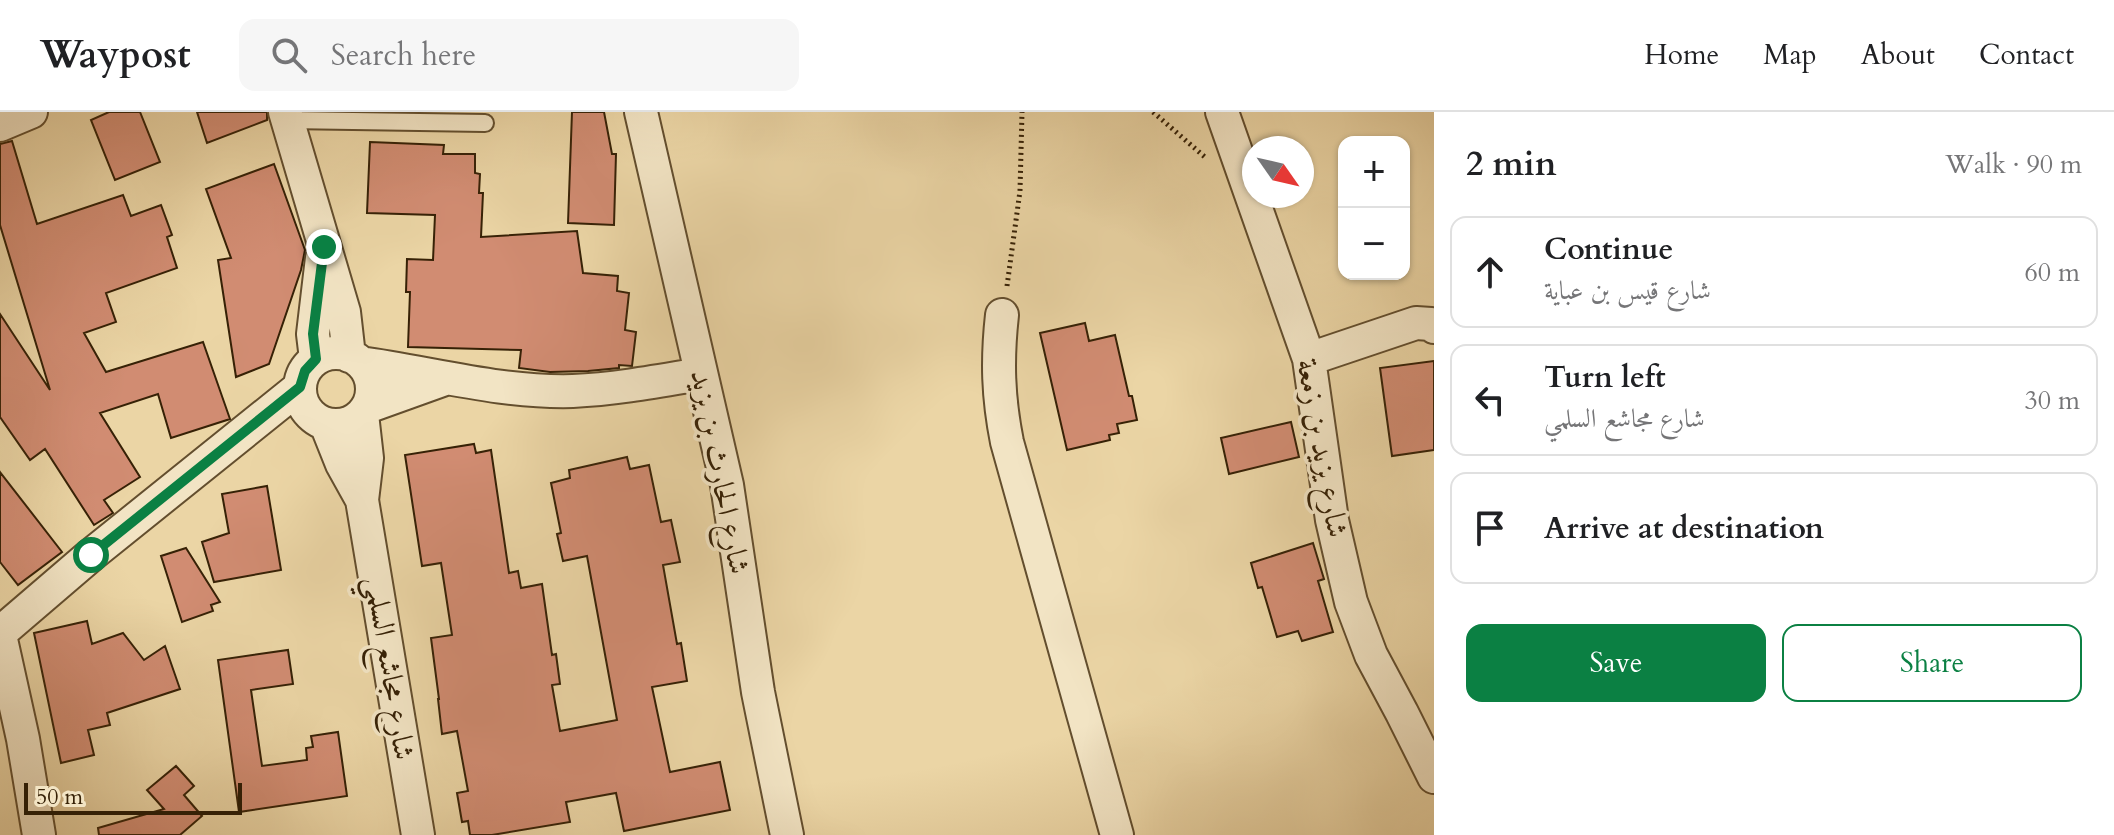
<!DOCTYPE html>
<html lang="en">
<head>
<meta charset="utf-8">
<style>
	:root { --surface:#fff; --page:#f6f6f6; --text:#202124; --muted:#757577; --line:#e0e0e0; --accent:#0b8043 }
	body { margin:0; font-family:Cardo,Amiri,serif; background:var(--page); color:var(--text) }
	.controls { position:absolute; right:24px; top:24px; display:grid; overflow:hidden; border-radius:16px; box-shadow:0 2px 6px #0004 }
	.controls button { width:72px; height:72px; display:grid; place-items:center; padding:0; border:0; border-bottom:2px solid var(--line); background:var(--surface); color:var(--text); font:40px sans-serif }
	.compass { position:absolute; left:1242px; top:24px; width:72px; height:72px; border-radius:50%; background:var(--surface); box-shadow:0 2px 6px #0004; rotate:124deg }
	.scale { position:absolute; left:24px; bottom:20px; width:218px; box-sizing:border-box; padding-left:8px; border:4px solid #362106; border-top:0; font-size:22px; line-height:28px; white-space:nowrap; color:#362106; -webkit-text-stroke:6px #f2e4c4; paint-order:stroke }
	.stop { position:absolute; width:24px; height:24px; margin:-18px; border:6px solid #0b8043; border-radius:50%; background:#fff }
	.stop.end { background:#0b8043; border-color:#fff; box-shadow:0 2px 8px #0008 }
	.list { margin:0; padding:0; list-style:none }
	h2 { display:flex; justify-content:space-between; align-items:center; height:104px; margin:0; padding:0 32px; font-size:34px }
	h2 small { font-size:26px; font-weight:400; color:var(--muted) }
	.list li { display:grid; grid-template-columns:52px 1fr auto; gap:24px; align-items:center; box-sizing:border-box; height:112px; margin:0 16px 16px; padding:0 16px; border:2px solid var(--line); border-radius:16px }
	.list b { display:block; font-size:30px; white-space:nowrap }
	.list p { margin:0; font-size:26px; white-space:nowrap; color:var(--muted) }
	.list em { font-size:26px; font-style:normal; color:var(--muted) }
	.actions { display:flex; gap:16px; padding:24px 32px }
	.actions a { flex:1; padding:18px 0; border:2px solid var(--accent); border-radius:16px; text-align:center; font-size:28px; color:var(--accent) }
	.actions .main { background:var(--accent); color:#fff }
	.icon { flex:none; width:44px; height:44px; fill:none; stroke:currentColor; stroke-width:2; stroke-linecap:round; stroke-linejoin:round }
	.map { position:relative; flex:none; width:1434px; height:723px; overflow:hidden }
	header { display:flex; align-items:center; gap:48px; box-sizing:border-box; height:112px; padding:0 40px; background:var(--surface); border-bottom:2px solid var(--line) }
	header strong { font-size:38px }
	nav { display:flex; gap:44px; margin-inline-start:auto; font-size:28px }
	.search { width:560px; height:72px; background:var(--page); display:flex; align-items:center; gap:20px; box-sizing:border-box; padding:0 28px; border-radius:16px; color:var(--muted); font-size:30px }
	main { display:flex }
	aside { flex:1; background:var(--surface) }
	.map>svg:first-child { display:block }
	.building { fill:#d18c72; stroke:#362106; stroke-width:2 }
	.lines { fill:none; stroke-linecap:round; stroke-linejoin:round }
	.lane-casing { stroke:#634e2e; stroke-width:20 }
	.street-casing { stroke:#634e2e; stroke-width:36 }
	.path { stroke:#362106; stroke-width:5; stroke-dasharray:2 4; stroke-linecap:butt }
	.lane { stroke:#f2e4c4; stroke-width:16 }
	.street { stroke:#f2e4c4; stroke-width:32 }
	.route { stroke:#0b8043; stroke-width:10 }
	.labels { text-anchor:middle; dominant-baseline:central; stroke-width:7; stroke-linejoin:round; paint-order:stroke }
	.street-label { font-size:30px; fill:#362106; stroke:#f2e4c4 }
</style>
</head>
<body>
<header>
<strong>Waypost</strong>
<div class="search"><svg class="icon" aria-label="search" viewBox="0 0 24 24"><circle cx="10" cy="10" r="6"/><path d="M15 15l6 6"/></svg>Search here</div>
<nav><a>Home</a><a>Map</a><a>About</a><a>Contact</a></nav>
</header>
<main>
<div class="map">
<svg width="1434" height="723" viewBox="0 0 1434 723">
	<rect width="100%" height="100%" fill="#ebd5a5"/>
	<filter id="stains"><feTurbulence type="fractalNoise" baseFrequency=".0025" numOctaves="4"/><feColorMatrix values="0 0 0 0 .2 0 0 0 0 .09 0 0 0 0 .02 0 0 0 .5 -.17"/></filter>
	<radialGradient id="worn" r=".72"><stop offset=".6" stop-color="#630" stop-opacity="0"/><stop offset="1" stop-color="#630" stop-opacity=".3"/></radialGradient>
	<!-- building -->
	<path class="building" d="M109,0H140L160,50L115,68L91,8Z
		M197,0H267V8L207,31Z
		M572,0H604L612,42H616L614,113L568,111Z
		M12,29L37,112L123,83L131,104L161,93L172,123L167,125L177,156L106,181L116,210L84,221L106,260L203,230L230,307L171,326L158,282L100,301L140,365L104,388L113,401L94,413L45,337L30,348L0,305V202L50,278L0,113V32Z
		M370,30L444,33L443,42H475V61L480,62L479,81H483L481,125L577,119L583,161L618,164L617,179L629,181L625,218L636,220L632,254L619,253V256L588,259L550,260L519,256L521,238L408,235L410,180H406L407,147L433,148L435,103L367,101Z
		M274,52L305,138L301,158L269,252L236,265L218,148L231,146L206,77Z
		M1085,211L1089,229L1115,223L1129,284H1132L1137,308L1117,312L1119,321L1109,323L1110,328L1067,338L1040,221Z
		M1434,249V338L1392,344L1380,256Z
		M1291,310L1299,345L1229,362L1221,326Z
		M474,332L476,341L491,338L509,461L518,459L521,476L542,472L552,543L556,542L560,572L552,573L560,619L617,608L587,444L563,449L557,422L561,421L551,371L570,366L569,358L627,345L630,357L649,353L661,410L671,408L680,450L663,453L677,532L681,531L687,569L652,575L670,660L720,650L730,698L624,719L616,681L566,690L570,710L492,723H470L468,709L462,710L457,681L468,679L457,619L442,622L438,587H439L431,526L452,523L441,451L422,454L405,343Z
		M0,360L62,440L18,473L0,450Z
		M267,374L281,458L214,470L202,430L229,421L222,382Z
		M1313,431L1324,467L1318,469L1333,520L1302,529L1298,519L1277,525L1262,475L1258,476L1251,451Z
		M186,436L220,490L211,493L213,499L182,510L161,444Z
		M87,509L92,532L123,521L144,548L165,534L180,577L107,601L110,613L88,618L94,643L61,651L34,521Z
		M288,538L293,572L251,578L262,654L307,648L306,636L313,635L311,624L338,620L347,684L239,700L218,548Z
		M176,654L194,674L184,683L202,704L180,723H99L98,716L164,697L147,678Z"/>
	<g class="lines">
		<!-- lane casing -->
		<g class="lane-casing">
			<path id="lane" d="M287,8L485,11"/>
		</g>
		<!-- street casing -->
		<g class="street-casing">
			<path id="street" d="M285,0L344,200L349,244
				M641,0L727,373L758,580L787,723
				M1222,0L1309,247L1332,408L1351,490L1371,543L1402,601L1434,665
				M0,13L31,0
				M1002,203C997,248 998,285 1007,330L1117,723
				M300 277a36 36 0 1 1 72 0a36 36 0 1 1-72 0Z
				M316,247L313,222L322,146
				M1309,247L1416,211L1431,212L1434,215
				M361,251C432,261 501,281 573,279C616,277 659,269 701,262
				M367,295L445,267
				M362,302L367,346L362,388L418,723
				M326,312L342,352L362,388
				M0,521L91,443L300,275
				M0,523L23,627L39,723"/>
		</g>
		<!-- path -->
		<path class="path" d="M1153,0L1206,46
			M1007,174L1020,79L1022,0"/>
		<!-- lane -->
		<use href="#lane" class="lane"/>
		<!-- street -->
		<use href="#street" class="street"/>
	</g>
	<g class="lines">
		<!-- route -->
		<path class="route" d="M91,443L300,275L305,259L316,247L313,222L324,135"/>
	</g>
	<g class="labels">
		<!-- street labels -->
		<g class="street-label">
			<text transform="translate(1322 336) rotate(80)">شارع يزيد بن زمعة</text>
			<text transform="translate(720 360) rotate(79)">شارع الحارث بن يزيد</text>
			<text transform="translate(390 556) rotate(81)">شارع مجاشع السلمي</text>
		</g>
	</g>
	<rect width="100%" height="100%" filter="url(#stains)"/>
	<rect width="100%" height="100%" fill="url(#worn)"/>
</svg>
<div class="controls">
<button>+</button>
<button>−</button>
</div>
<svg class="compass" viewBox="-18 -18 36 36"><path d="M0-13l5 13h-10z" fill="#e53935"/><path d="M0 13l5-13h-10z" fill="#757577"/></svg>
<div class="scale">50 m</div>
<div class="stop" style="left:91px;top:443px"></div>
<div class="stop end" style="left:324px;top:135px"></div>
</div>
<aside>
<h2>2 min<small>Walk · 90 m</small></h2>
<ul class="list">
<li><svg class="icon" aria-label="ahead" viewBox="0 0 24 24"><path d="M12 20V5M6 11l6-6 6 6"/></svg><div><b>Continue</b><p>شارع قيس بن عباية</p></div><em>60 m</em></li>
<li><svg class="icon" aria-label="left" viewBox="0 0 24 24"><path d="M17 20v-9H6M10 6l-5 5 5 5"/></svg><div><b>Turn left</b><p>شارع مجاشع السلمي</p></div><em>30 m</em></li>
<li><svg class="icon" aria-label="arrive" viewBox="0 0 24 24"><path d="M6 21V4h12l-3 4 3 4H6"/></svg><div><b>Arrive at destination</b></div></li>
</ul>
<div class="actions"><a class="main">Save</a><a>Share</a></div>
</aside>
</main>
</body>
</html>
